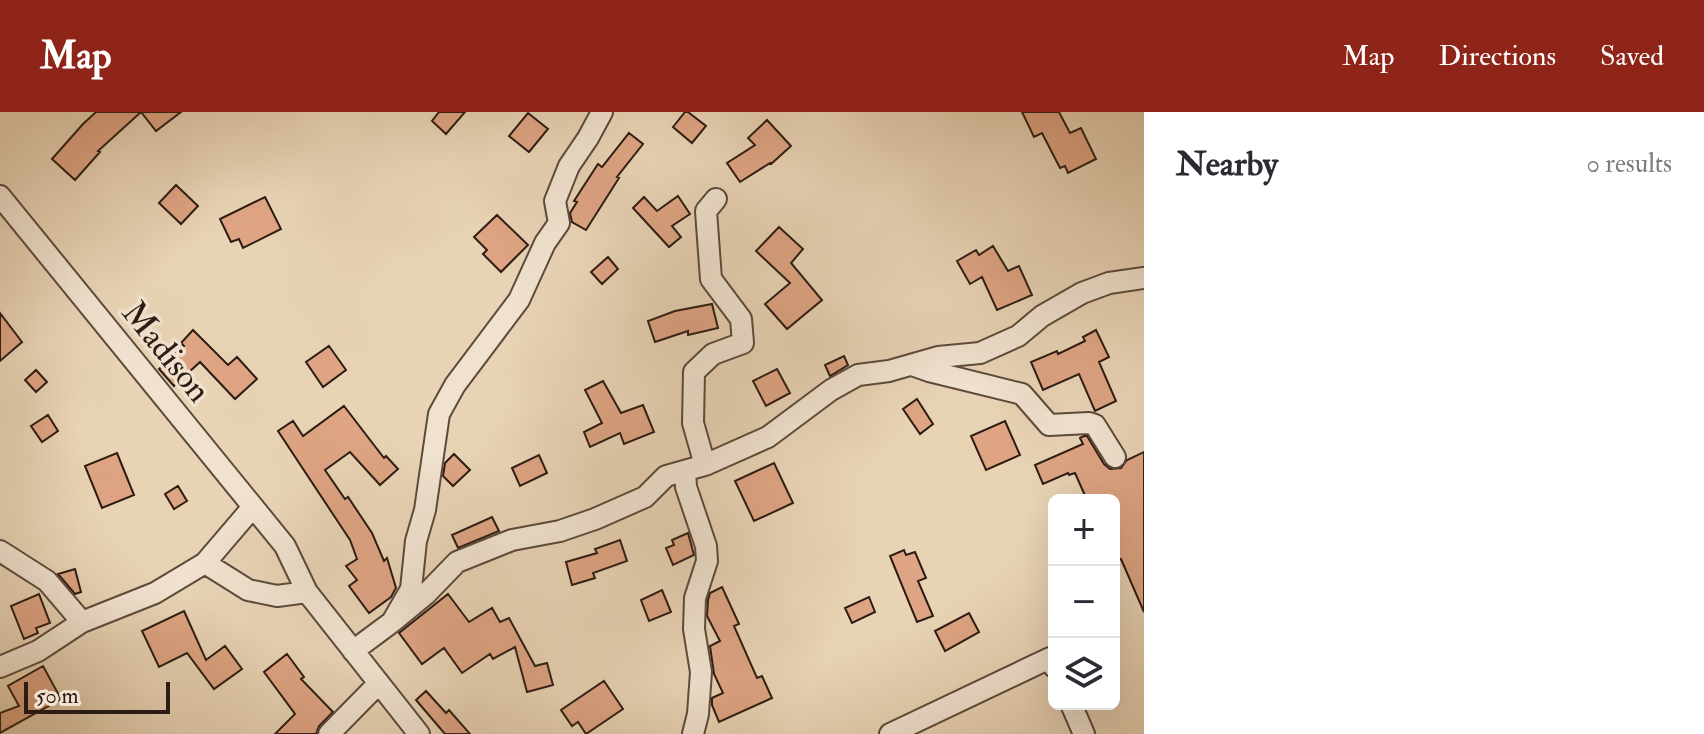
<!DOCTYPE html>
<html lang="en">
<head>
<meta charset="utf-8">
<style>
	:root { --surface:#fff; --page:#f7f7f7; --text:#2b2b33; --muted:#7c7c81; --line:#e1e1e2; --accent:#8f2418 }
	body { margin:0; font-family:"IM FELL Double Pica",serif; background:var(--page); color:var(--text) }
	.controls { position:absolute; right:24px; bottom:24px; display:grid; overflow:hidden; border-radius:12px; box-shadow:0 8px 32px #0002 }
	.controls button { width:72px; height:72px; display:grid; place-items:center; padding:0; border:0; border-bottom:2px solid var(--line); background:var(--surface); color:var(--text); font:40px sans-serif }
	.scale { position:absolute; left:24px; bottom:20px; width:146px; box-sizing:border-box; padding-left:8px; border:4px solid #2d1c13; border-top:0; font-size:22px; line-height:28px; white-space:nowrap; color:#2d1c13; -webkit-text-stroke:6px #f0e2cf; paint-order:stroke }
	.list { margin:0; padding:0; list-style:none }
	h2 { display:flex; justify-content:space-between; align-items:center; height:104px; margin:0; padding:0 32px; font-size:34px }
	h2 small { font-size:26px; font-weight:400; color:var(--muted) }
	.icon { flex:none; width:44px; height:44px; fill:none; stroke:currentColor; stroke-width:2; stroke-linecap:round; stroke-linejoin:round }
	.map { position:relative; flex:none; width:1144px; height:622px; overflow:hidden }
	header { display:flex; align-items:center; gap:48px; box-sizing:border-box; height:112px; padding:0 40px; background:var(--accent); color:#fff }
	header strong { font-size:38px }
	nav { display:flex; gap:44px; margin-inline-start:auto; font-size:28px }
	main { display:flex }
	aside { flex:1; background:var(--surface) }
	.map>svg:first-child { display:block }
	.building { fill:#dea483; stroke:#2d1c13; stroke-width:2 }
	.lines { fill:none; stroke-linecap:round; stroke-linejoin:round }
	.minor-casing { stroke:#5c4a3c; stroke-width:24 }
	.minor { stroke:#f0e2cf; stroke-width:20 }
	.labels { text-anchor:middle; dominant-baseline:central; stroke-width:7; stroke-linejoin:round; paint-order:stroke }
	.street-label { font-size:34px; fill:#2d1c13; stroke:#f0e2cf }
</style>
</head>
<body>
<header>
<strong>Map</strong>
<nav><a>Map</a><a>Directions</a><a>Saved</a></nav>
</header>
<main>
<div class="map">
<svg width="1144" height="622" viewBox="0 0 1144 622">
	<rect width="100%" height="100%" fill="#e8d3b5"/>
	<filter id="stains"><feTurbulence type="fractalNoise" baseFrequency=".0025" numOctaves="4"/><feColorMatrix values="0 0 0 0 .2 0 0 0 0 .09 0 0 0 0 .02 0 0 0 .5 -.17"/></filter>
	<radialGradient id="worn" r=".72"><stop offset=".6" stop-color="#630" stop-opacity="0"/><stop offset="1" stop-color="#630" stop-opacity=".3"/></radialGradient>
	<!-- building -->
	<path class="building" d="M96,0H181L156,19L141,0L98,39L100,40L75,68L52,47L83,12Z
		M439,0H465L446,22L432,9Z
		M685,0H688L706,14L692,31L673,15Z
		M1022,0H1059L1070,21L1081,16L1096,47L1068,61L1065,54L1060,56L1042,21L1034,25Z
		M528,1L548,17L529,40L509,24Z
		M767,8L791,34L771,52L770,51L740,70L727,51L755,33L748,26Z
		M629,21L643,32L617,65L619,66L586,118L572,110L570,101L577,90L574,89L598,52L602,55Z
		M176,73L198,94L181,112L159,91Z
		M678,84L690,102L672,114L681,125L669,135L633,96L644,85L657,99Z
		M265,85L281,117L243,136L239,127L231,130L220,107Z
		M497,103L528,133L501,160L483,142L487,138L474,125Z
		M779,115L803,137L791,151L822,188L787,217L765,192L790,171L756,139Z
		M993,134L1008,159L1019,154L1032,183L997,198L982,165L970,172L957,149L976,138L979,143Z
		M608,145L618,157L602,172L591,160Z
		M712,192L718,216L688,223V219L655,230L648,209L675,199Z
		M0,201L22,230L0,249Z
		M193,218L228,253L237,245L257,267L235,287L200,250L174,274L159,257L184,234L181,231Z
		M1096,218L1109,245L1099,250L1116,289L1095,299L1079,262L1043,278L1031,250L1057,239L1058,242L1085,229L1083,225Z
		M329,234L346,258L323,275L306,250Z
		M844,244L848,253L830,264L825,253Z
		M777,257L790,281L766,294L753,269Z
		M36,258L47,270L36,280L25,268Z
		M603,269L621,301L643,293L654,320L624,332L620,321L590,335L584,320L602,311L585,278Z
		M917,287L933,312L920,322L903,297Z
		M344,294L384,346L386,344L398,357L380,373L350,340L325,358L345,387L348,385L372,421L384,449L387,446L396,476L391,485L369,501L349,474L357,468L346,454L357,447L350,428L278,319L293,309L303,324Z
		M48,303L58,319L42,330L31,314Z
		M1005,309L1020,343L986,358L971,324Z
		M1084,324H1087L1104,352L1110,357L1121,356L1127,348L1144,340V500L1121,447L1118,449L1114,440V388H1087L1075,361L1069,363L1068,361L1043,372L1035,353L1083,332L1080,326Z
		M117,341L134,383L102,396L85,354Z
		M454,342L470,358L453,374L443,364L445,351Z
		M539,343L547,361L520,374L512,356Z
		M774,351L793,391L754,409L735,369Z
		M178,374L187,389L174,397L165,382Z
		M492,405L499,419L458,436L452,423Z
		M688,421L694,443L673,453L666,436L674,433L672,428Z
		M620,428L627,449L593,461L595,466L572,473L566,450L597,441L595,437Z
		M904,438L906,443L915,440L926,466L918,469L933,504L917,510L890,444Z
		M75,457L81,480L75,482L58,462Z
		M722,475L739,512L734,514L757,566L762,564L772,586L719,610L712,593V586L723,581L714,562L710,534L720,529L707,504L708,488L710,481Z
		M662,478L671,500L649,509L641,488Z
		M39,482L50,511L36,516L38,521L24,527L11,494Z
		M448,482L469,510L492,496L500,510L509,506L535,554L547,551L553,573L527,580L515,535L493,547L490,542L462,561L444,536L422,552L399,521Z
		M869,485L875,500L852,511L845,496Z
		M184,499L206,548L225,534L242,557L214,577L187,541L159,555L142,519Z
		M969,501L979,520L945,539L935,519Z
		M287,542L304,565L301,567L333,600L319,614L316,622H275L295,602L264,560Z
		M43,554L61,587L0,621V601L19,594L8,574Z
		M604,569L623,597L586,622L578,610L572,614L561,598Z
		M426,579L446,601L449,598L470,622H445L416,588Z"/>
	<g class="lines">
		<!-- minor casing -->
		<g class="minor-casing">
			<path id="minor" d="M0,84L285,434L307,480L419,622
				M912,253L929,259L1022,282L1049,313L1089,311L1095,313L1115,345
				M705,353L693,311L694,260L713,242L743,231L741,207L711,167L706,99L716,87
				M685,359L686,375L706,434L707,449L695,486L694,517L701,560L698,602L693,622
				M0,439L47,469L82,510
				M205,451L248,478L277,484L307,480
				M392,510L426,482L457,450L512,428L560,419L595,407L645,385L666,364L705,353L768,325L831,278L858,263L889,259L938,245L980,241L1018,224L1042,204L1082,181L1109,171L1144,166
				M353,539L392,510L411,477L416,429L425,398L439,302L455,273L519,188L545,131L559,111L555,89L569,54L588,26L602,0
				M0,555L38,539L82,510L155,481L205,451L252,396
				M1071,592L1084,622
				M329,622L379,571
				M890,622L1050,546L1054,555"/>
		</g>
		<!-- minor -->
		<use href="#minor" class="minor"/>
	</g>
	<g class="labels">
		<!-- street labels -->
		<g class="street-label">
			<text transform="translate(166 240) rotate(51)">Madison</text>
		</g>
	</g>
	<rect width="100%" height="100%" filter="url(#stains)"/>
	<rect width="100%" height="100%" fill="url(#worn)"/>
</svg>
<div class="controls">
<button>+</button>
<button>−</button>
<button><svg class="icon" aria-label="layers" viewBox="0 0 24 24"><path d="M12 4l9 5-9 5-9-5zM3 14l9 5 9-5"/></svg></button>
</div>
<div class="scale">50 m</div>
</div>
<aside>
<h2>Nearby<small>0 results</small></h2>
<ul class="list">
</ul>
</aside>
</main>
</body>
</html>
